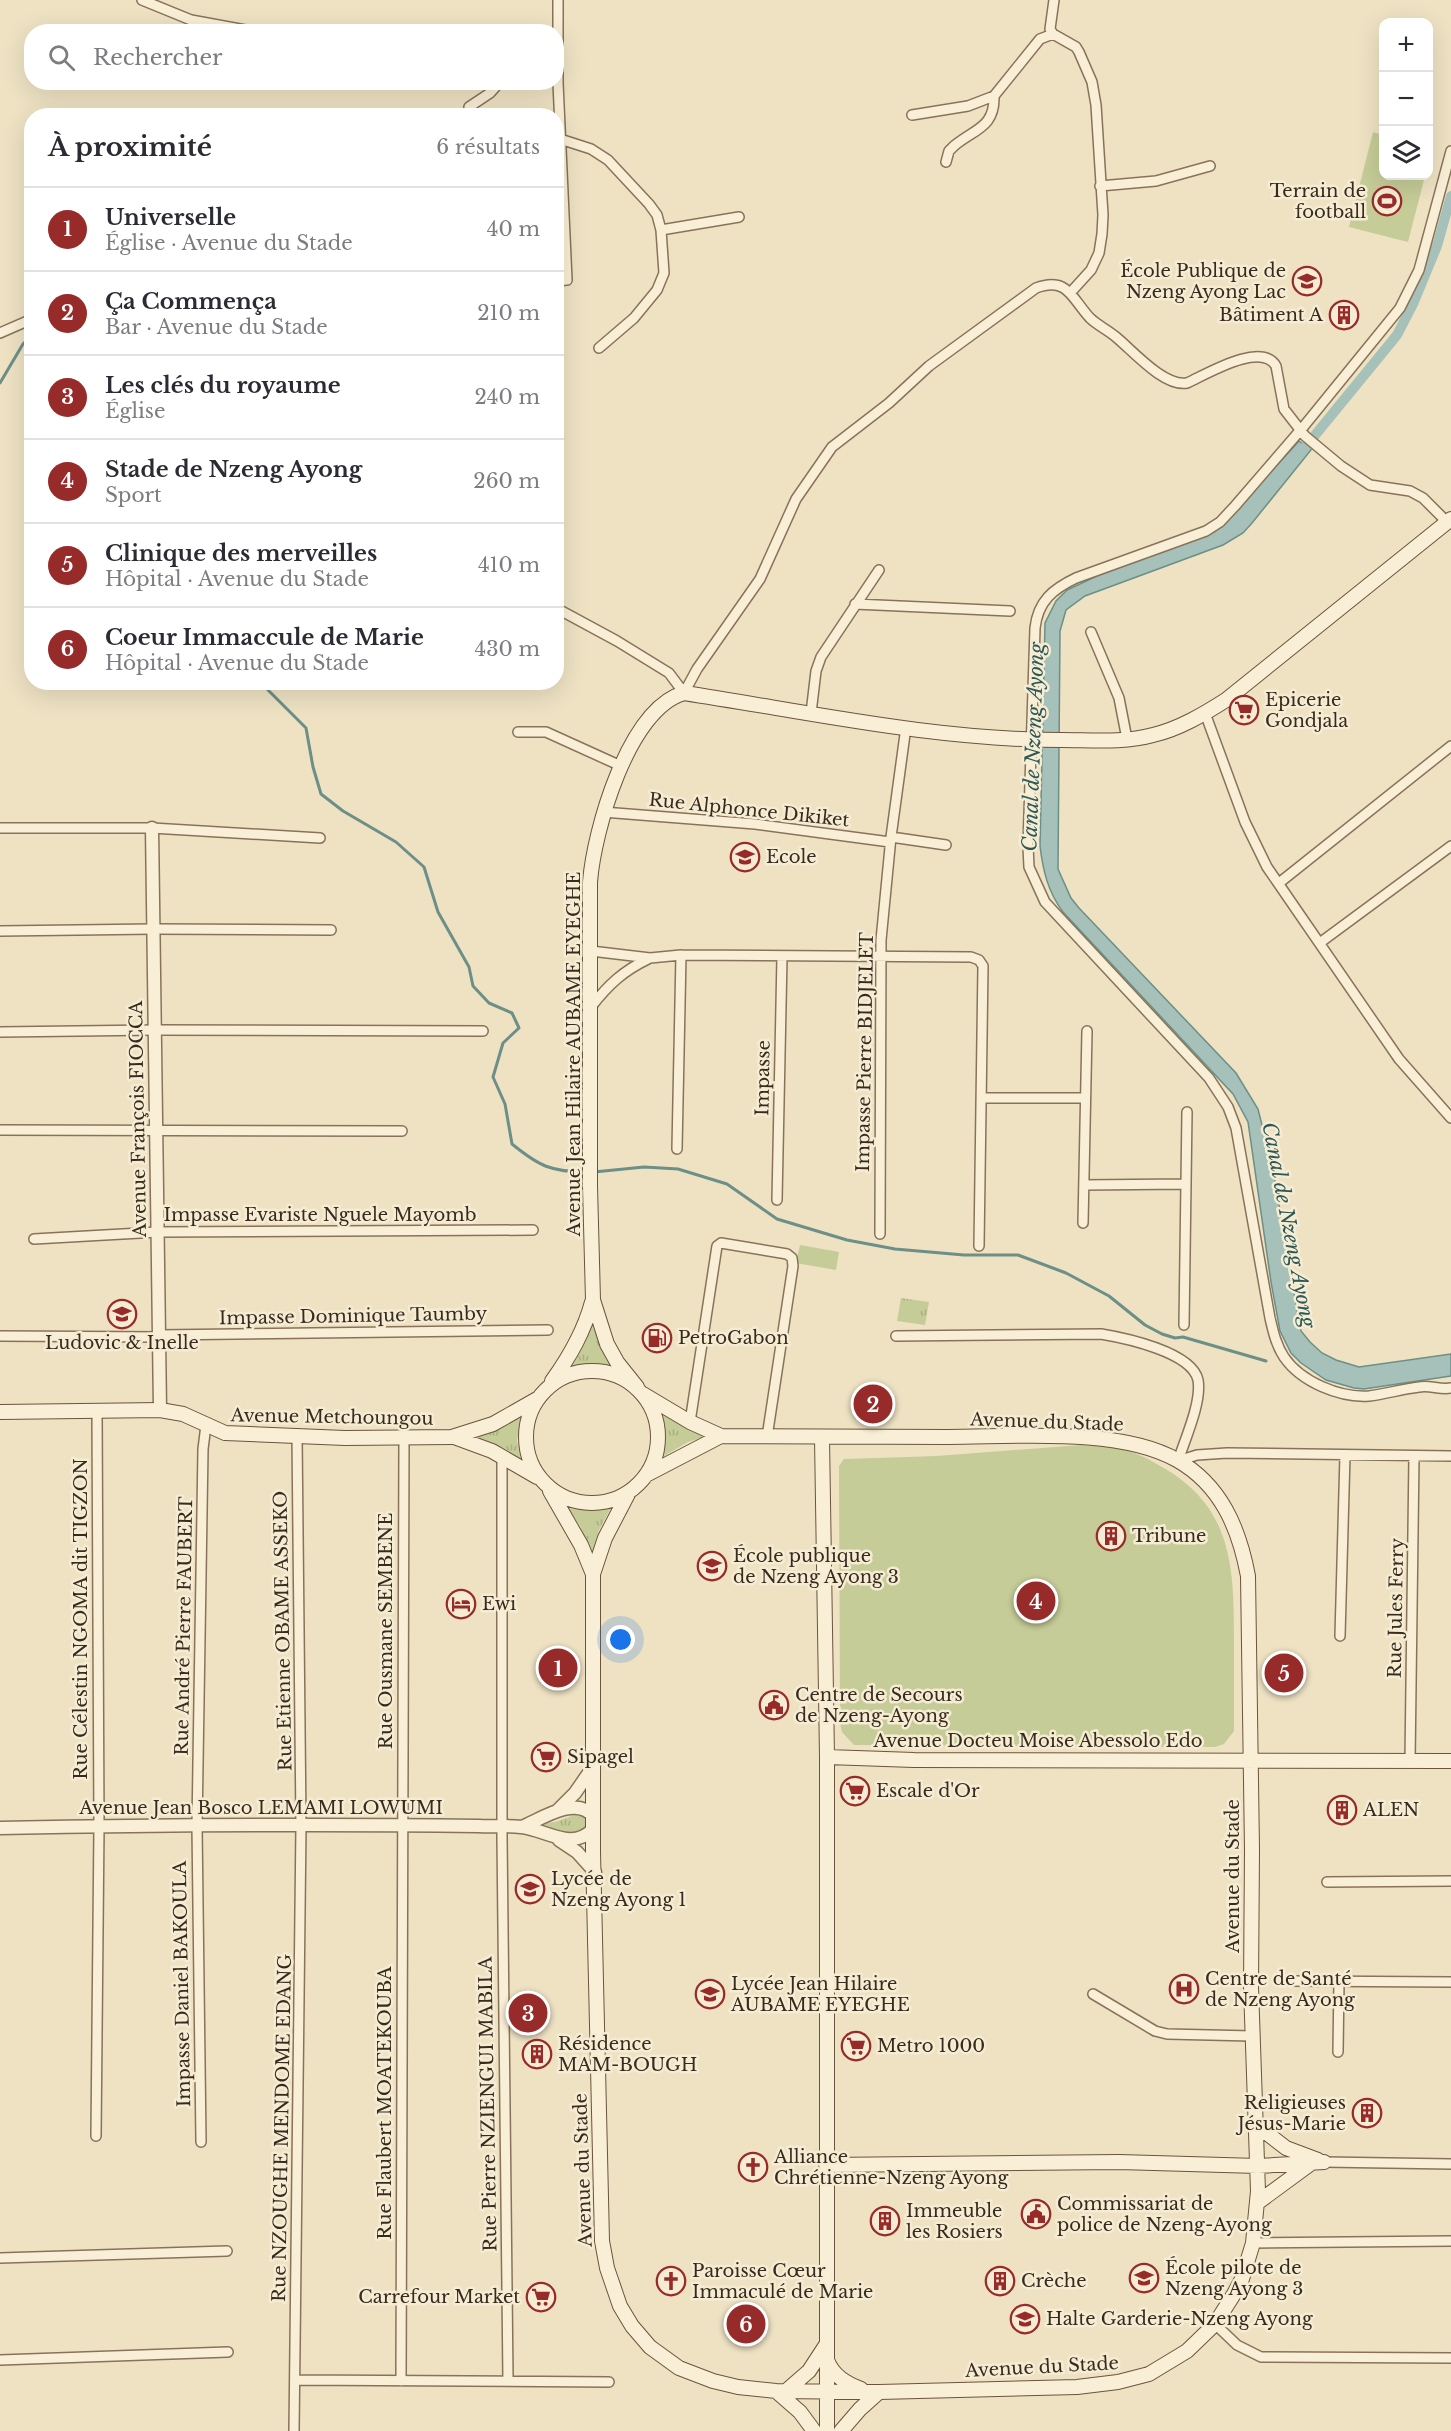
<!DOCTYPE html>
<html lang="fr">
<head>
<meta charset="utf-8">
<style>
	:root { --surface:#fff; --page:#f2f2f3; --text:#2b2b33; --muted:#7c7c81; --line:#e1e1e2; --accent:#972b2a }
	body { margin:0; font-family:"Libre Baskerville",serif; background:var(--page); color:var(--text) }
	.controls { position:absolute; right:18px; top:18px; display:grid; overflow:hidden; border-radius:12px; box-shadow:0 6px 24px #0002 }
	.controls button { width:54px; height:54px; display:grid; place-items:center; padding:0; border:0; border-bottom:2px solid var(--line); background:var(--surface); color:var(--text); font:30px sans-serif }
	.you { position:absolute; left:621px; top:1640px; width:21px; height:21px; margin:-15px; border:4px solid #fff; border-radius:50%; background:#1a73e8; box-shadow:0 0 0 9px #1a73e833 }
	.badge { display:grid; place-items:center; width:39px; height:39px; border-radius:50%; background:var(--accent); color:#fff; font-size:20px; font-weight:700 }
	.pin { position:absolute; translate:-50% -50%; border:3px solid #fff; box-shadow:0 2px 6px #0006 }
	.list { margin:0; padding:0; list-style:none }
	h2 { display:flex; justify-content:space-between; align-items:center; height:78px; margin:0; padding:0 24px; font-size:26px }
	h2 small { font-size:20px; font-weight:400; color:var(--muted) }
	.list li { display:grid; grid-template-columns:39px 1fr auto; gap:18px; align-items:center; box-sizing:border-box; height:84px; padding:0 24px; border-top:2px solid var(--line) }
	.list b { display:block; font-size:22px; white-space:nowrap }
	.list p { margin:0; font-size:20px; white-space:nowrap; color:var(--muted) }
	.list em { font-size:20px; font-style:normal; color:var(--muted) }
	.icon { flex:none; width:33px; height:33px; fill:none; stroke:currentColor; stroke-width:2; stroke-linecap:round; stroke-linejoin:round }
	.map { position:relative; flex:none; width:1451px; height:2431px; overflow:hidden }
	.search { position:absolute; background:var(--surface); box-shadow:0 6px 24px #0002; left:24px; top:24px; width:540px; height:66px; display:flex; align-items:center; gap:15px; box-sizing:border-box; padding:0 21px; border-radius:24px; color:var(--muted); font-size:22px }
	.panel { position:absolute; background:var(--surface); box-shadow:0 6px 24px #0002; left:24px; top:108px; width:540px; height:582px; border-radius:24px }
	.map>svg:first-child { display:block }
	.grass { fill:url(#grass-tufts) }
	.pitch { fill:#c5cc97 }
	.water { fill:#a5c1b9; stroke:#6c8f87; stroke-width:1.5 }
	.lines { fill:none; stroke-linecap:round; stroke-linejoin:round }
	.stream { stroke:#6c8f87; stroke-width:3 }
	.canal { stroke:#a5c1b9; stroke-width:10 }
	.minor-casing { stroke:#88735a; stroke-width:12 }
	.tertiary-casing { stroke:#88735a; stroke-width:15 }
	.secondary-casing { stroke:#6a543d; stroke-width:16 }
	.minor { stroke:#f9efd6; stroke-width:9 }
	.tertiary { stroke:#f9efd6; stroke-width:12 }
	.secondary { stroke:#f9efd6; stroke-width:14 }
	.labels { text-anchor:middle; dominant-baseline:central; stroke-width:5; stroke-linejoin:round; paint-order:stroke }
	.poi-label { font-size:18px; fill:#382b1e; stroke:#f5ecd3; text-anchor:start }
	.street-label { font-size:18px; fill:#382b1e; stroke:#f5ecd3 }
	.water-label { font-size:20px; font-style:italic; fill:#2d5856; stroke:#f5ecd3 }
</style>
</head>
<body>
<div class="map">
<svg width="1451" height="2431" viewBox="0 0 1451 2431">
	<defs>
		<pattern id="grass-tufts" width="24" height="20" patternUnits="userSpaceOnUse" patternTransform="scale(1.5)"><rect width="24" height="20" fill="#c5cc97"/><path d="M3 7l-1-3M5 7V3M7 7l1-3M15 17l-1-3M17 17v-4M19 17l1-3" fill="none" stroke="#aaaf82"/></pattern>
	</defs>
	<rect width="100%" height="100%" fill="#eee2c3"/>
	<!-- grass -->
	<path class="grass" d="M901,1298L929,1302L925,1325L897,1321Z
		M590,1321L612,1367L592,1364L569,1367Z
		M665,1414L705,1437L688,1442L659,1459L663,1443L658,1418Z
		M521,1416L517,1441L522,1462L502,1449L473,1436L490,1431Z
		M612,1506L599,1530L591,1557L580,1526L568,1508L588,1510Z
		M580,1813L586,1816L585,1831L574,1833L543,1827L544,1823L555,1822Z"/>
	<!-- pitch -->
	<path class="pitch" d="M1373,132L1383,135L1384,176H1425L1408,242L1349,227Z
		M800,1245L839,1252L836,1270L796,1263Z
		M1081,1445C1093,1446 1106,1446 1118,1448C1133,1451 1147,1458 1160,1466C1232,1505 1234,1566 1234,1639C1234,1670 1234,1701 1234,1731L1224,1744L1215,1747L854,1745L842,1732L840,1723L839,1466L844,1459L937,1456Z"/>
	<!-- water -->
	<path class="water" d="M1299,441L1311,450L1252,523L1243,533L1223,545L1085,596L1066,610L1060,631L1058,869L1071,898L1079,908L1236,1073L1258,1109L1273,1169L1298,1316L1301,1331L1310,1342L1322,1353L1336,1360L1359,1367L1451,1354V1376L1364,1389L1354,1388L1326,1380L1301,1363L1291,1353L1280,1331L1271,1282L1248,1122L1233,1094L1063,912C1048,892 1043,871 1040,846L1045,623L1056,601L1067,590L1099,575L1214,532L1224,523Z"/>
	<g class="lines">
		<!-- stream -->
		<path class="stream" d="M0,383L23,344L30,338
			M260,682L306,728L313,767L321,794L343,811L396,842L424,867L438,912L469,967L473,986L489,1003L512,1013L519,1028L503,1043L493,1077L505,1104L512,1144C539,1166 551,1172 587,1172
			M594,1172L644,1167L678,1169L727,1184L777,1219L847,1240L895,1249L964,1255H1018L1066,1273L1109,1296L1145,1325L1162,1334L1175,1338L1183,1337L1266,1361"/>
		<!-- canal -->
		<path class="canal" d="M1298,456L1397,335L1413,304L1437,246L1451,196"/>
		<!-- minor casing -->
		<g class="minor-casing">
			<path id="minor" d="M142,0L191,20L257,32
				M1054,0L1050,29L1053,34L1076,47L1079,52L1092,82L1096,105L1103,215L1102,234L1099,253L1091,270L1071,292
				M469,107L490,93L500,82
				M912,115L968,106L994,96
				M560,139L591,149L608,160L649,204L657,215L661,230L664,273L657,290L634,318L599,348
				M1451,151L1419,270L1400,308L1304,426L1235,506L1220,522L1206,531L1076,578C1053,589 1038,601 1035,628L1028,846L1029,867L1045,902L1209,1078L1228,1107L1236,1128L1270,1318C1273,1331 1276,1345 1284,1357C1301,1382 1340,1398 1369,1396C1386,1394 1402,1389 1419,1387C1430,1385 1440,1390 1451,1388
				M946,162L949,151L954,146C974,129 995,128 994,96L1040,39L1053,34
				M1100,186L1156,181L1210,166
				M661,230L739,217
				M556,281L567,280L558,83V0
				M0,333L32,319
				M855,604L1010,611
				M556,608L617,641L669,673L684,693L697,669L760,579L796,499L832,447L889,403L929,366L1036,288C1068,276 1072,299 1090,318C1097,325 1108,330 1116,337C1133,351 1164,387 1187,383C1207,374 1261,341 1276,366L1284,409L1305,436L1341,466L1370,485L1410,491L1423,498L1447,522
				M1091,632L1119,698L1127,739
				M326,683V682
				M811,713L816,671L821,657L879,570
				M1205,713L1245,822L1267,867L1399,1059L1451,1118
				M518,732H546L621,766
				M603,812L755,824L890,842
				M0,828H152L320,838
				M891,837L946,845
				M1279,883L1451,746
				M0,931L154,929L331,930
				M1321,942L1451,846
				M591,951L650,958L681,955L971,957L979,960L983,966L979,1246
				M591,1007C608,985 623,971 648,959
				M0,1032L155,1030L483,1031
				M981,1098H1085
				M0,1130L402,1131
				M677,1149L681,955
				M1084,1185L1185,1184
				M777,1200L782,957
				M1083,1223L1087,1031
				M880,1234L881,940L891,837L906,727
				M34,1239L158,1232L533,1230
				M1184,1325L1187,1112
				M159,1335L548,1330
				M0,1336L159,1337
				M896,1336L1101,1334C1125,1338 1192,1352 1198,1380C1202,1402 1185,1439 1178,1461
				M690,1422L717,1246L721,1243L787,1254L792,1258L793,1266L767,1437
				M502,1456V1837L508,2380
				M1178,1461L1197,1455L1227,1453L1451,1456
				M1340,1636L1345,1455
				M1410,1761L1414,1456
				M1327,1882L1451,1881
				M1290,1981L1451,1982
				M1093,1994L1155,2031L1167,2034L1252,2036
				M1338,2052L1339,1982
				M96,2136L99,1826L97,1411
				M201,2142L197,1826L203,1449L206,1425
				M1324,2162L1451,2164
				M1253,2243L1451,2241
				M0,2258L227,2251
				M1215,2324L1237,2345L1261,2357L1451,2358
				M0,2360L228,2352
				M295,2380L609,2382
				M401,2381L404,1438
				M294,2431L301,1825L297,1436"/>
		</g>
		<!-- tertiary casing -->
		<g class="tertiary-casing">
			<path id="tertiary" d="M152,828L160,1410
				M558,1810L575,1793L593,1767
				M522,1827C541,1819 576,1795 593,1816
				M0,1828C160,1825 320,1824 479,1826C493,1827 507,1825 521,1827C545,1829 572,1852 593,1829
				M559,1840L577,1852L595,1872"/>
		</g>
		<!-- secondary casing -->
		<g class="secondary-casing">
			<path id="secondary" d="M526 1437a66 66 0 1 1 132 0a66 66 0 1 1-132 0Z
				M552,1381C570,1356 584,1332 592,1302
				M637,1387L617,1362L607,1344L593,1300L590,1186V882C594,831 628,709 684,693C809,712 935,740 1062,740C1092,740 1124,743 1153,735C1179,729 1204,714 1226,700L1451,519
				M0,1412L160,1410L183,1414L225,1433L345,1438L452,1437L493,1424L537,1399
				M454,1437L492,1451L537,1477
				M822,1438L827,1757V2431
				M646,1475L721,1436
				M550,1491L581,1545L593,1574
				M629,1492L605,1538L593,1574V1852L602,2241L607,2268L620,2306L632,2326L650,2347L679,2368L713,2381L738,2387L776,2391L879,2392L1077,2387L1118,2382L1149,2374L1187,2351L1215,2324L1234,2294L1242,2279L1253,2243L1258,2191L1251,1987L1252,1849L1248,1576C1239,1528 1221,1485 1177,1460C1119,1427 1015,1437 948,1437C873,1437 797,1437 721,1436L690,1422L643,1394
				M827,1757L914,1760L1451,1761
				M1255,2124L1286,2148L1318,2160
				M826,2165L1119,2162L1258,2166L1324,2162
				M1257,2203L1310,2164
				M827,2360C833,2376 846,2383 861,2389
				M776,2391L800,2412L814,2431
				M786,2391L809,2371L826,2345
				M841,2431L860,2409L879,2392"/>
		</g>
		<!-- minor -->
		<use href="#minor" class="minor"/>
		<!-- tertiary -->
		<use href="#tertiary" class="tertiary"/>
		<!-- secondary -->
		<use href="#secondary" class="secondary"/>
	</g>
	<!-- icons -->
	<defs>
		<g id="stadium-ring" transform="scale(1.5)"><circle r="9.5" fill="#f5ecd3" stroke="#972b2a" stroke-width="1.5"/><path d="M0-5a6.5 5 0 1 0 0 10a6.5 5 0 1 0 0-10ZM-3.5-1.8h7v3.6h-7Z" fill="#972b2a"/></g>
		<g id="school-ring" transform="scale(1.5)"><circle r="9.5" fill="#f5ecd3" stroke="#972b2a" stroke-width="1.5"/><path d="M0-5L7-2L0 1L-7-2ZM-4 1L0 2.5L4 1V4Q0 6-4 4Z" fill="#972b2a"/></g>
		<g id="building-ring" transform="scale(1.5)"><circle r="9.5" fill="#f5ecd3" stroke="#972b2a" stroke-width="1.5"/><path d="M-4-6H4V6H1V3H-1V6H-4ZM-2.5-4.3h1.7v1.8h-1.7ZM.8-4.3h1.7v1.8H.8ZM-2.5-1h1.7V.8h-1.7ZM.8-1h1.7V.8H.8Z" fill="#972b2a"/></g>
		<g id="supermarket-ring" transform="scale(1.5)"><circle r="9.5" fill="#f5ecd3" stroke="#972b2a" stroke-width="1.5"/><path d="M-6-5.5h2.5l.6 2H6L4.5 2H-2.5L-4.4-4H-6ZM-1.5 3.2a1.3 1.3 0 1 0 .1 0ZM3 3.2a1.3 1.3 0 1 0 .1 0Z" fill="#972b2a"/></g>
		<g id="fuel-ring" transform="scale(1.5)"><circle r="9.5" fill="#f5ecd3" stroke="#972b2a" stroke-width="1.5"/><path d="M-5.5-6h7V0h2V4h1.3V-2.5L3-4.5l.8-.8L6-3V5H2.5V1h-1V6h-7ZM-4.2-4.7v3.2H.2V-4.7Z" fill="#972b2a"/></g>
		<g id="hotel-ring" transform="scale(1.5)"><circle r="9.5" fill="#f5ecd3" stroke="#972b2a" stroke-width="1.5"/><path d="M-6-4.5h1.5V1H6V5H4.5V3h-9V5H-6ZM-4 0a1.8 1.8 0 1 1 3.6 0ZM.5 0V-2.5h3Q6-2.5 6 0Z" fill="#972b2a"/></g>
		<g id="civic-ring" transform="scale(1.5)"><circle r="9.5" fill="#f5ecd3" stroke="#972b2a" stroke-width="1.5"/><path d="M-.6-6.5H3V-4.5H.6V-3L4-1V1h2V6H-6V1h2V-1L-.6-3ZM-1.2 2.5V6h2.4V2.5Z" fill="#972b2a"/></g>
		<g id="hospital-ring" transform="scale(1.5)"><circle r="9.5" fill="#f5ecd3" stroke="#972b2a" stroke-width="1.5"/><path d="M-5-5h3v3.5h4V-5h3V5h-3V1.5h-4V5h-3Z" fill="#972b2a"/></g>
		<g id="church-ring" transform="scale(1.5)"><circle r="9.5" fill="#f5ecd3" stroke="#972b2a" stroke-width="1.5"/><path d="M-1.2-6h2.4v3.5h3.3v2.4h-3.3V6h-2.4V-.1h-3.3v-2.4h3.3Z" fill="#972b2a"/></g>
	</defs>
	<g fill-rule="evenodd">
		<use href="#stadium-ring" x="1387" y="201"/>
		<use href="#school-ring" x="1307" y="281"/>
		<use href="#building-ring" x="1344" y="315"/>
		<use href="#supermarket-ring" x="1244" y="710"/>
		<use href="#school-ring" x="745" y="857"/>
		<use href="#school-ring" x="122" y="1314"/>
		<use href="#fuel-ring" x="657" y="1338"/>
		<use href="#building-ring" x="1111" y="1536"/>
		<use href="#school-ring" x="712" y="1566"/>
		<use href="#hotel-ring" x="461" y="1604"/>
		<use href="#civic-ring" x="774" y="1705"/>
		<use href="#supermarket-ring" x="546" y="1757"/>
		<use href="#supermarket-ring" x="855" y="1791"/>
		<use href="#building-ring" x="1342" y="1810"/>
		<use href="#school-ring" x="530" y="1889"/>
		<use href="#hospital-ring" x="1184" y="1989"/>
		<use href="#school-ring" x="710" y="1994"/>
		<use href="#supermarket-ring" x="856" y="2046"/>
		<use href="#building-ring" x="537" y="2054"/>
		<use href="#building-ring" x="1367" y="2113"/>
		<use href="#church-ring" x="753" y="2167"/>
		<use href="#civic-ring" x="1036" y="2214"/>
		<use href="#building-ring" x="885" y="2221"/>
		<use href="#school-ring" x="1144" y="2278"/>
		<use href="#church-ring" x="671" y="2281"/>
		<use href="#building-ring" x="1000" y="2281"/>
		<use href="#supermarket-ring" x="541" y="2297"/>
		<use href="#school-ring" x="1025" y="2319"/>
	</g>
	<g class="labels">
		<!-- poi labels -->
		<g class="poi-label">
			<text x="1366" y="191" text-anchor="end">Terrain de<tspan x="1366" dy="21">football</tspan></text>
			<text x="1286" y="271" text-anchor="end">École Publique de<tspan x="1286" dy="21">Nzeng Ayong Lac</tspan></text>
			<text x="1323" y="315" text-anchor="end">Bâtiment A</text>
			<text x="1265" y="700">Epicerie<tspan x="1265" dy="21">Gondjala</tspan></text>
			<text x="766" y="857">Ecole</text>
			<text x="678" y="1338">PetroGabon</text>
			<text x="122" y="1343" text-anchor="middle">Ludovic &amp; Inelle</text>
			<text x="1132" y="1536">Tribune</text>
			<text x="733" y="1556">École publique<tspan x="733" dy="21">de Nzeng Ayong 3</tspan></text>
			<text x="482" y="1604">Ewi</text>
			<text x="795" y="1695">Centre de Secours<tspan x="795" dy="21">de Nzeng-Ayong</tspan></text>
			<text x="567" y="1757">Sipagel</text>
			<text x="876" y="1791">Escale d'Or</text>
			<text x="1363" y="1810">ALEN</text>
			<text x="551" y="1879">Lycée de<tspan x="551" dy="21">Nzeng Ayong 1</tspan></text>
			<text x="1205" y="1979">Centre de Santé<tspan x="1205" dy="21">de Nzeng Ayong</tspan></text>
			<text x="731" y="1984">Lycée Jean Hilaire<tspan x="731" dy="21">AUBAME EYEGHE</tspan></text>
			<text x="558" y="2044">Résidence<tspan x="558" dy="21">MAM-BOUGH</tspan></text>
			<text x="877" y="2046">Metro 1000</text>
			<text x="1346" y="2103" text-anchor="end">Religieuses<tspan x="1346" dy="21">Jésus-Marie</tspan></text>
			<text x="774" y="2157">Alliance<tspan x="774" dy="21">Chrétienne-Nzeng Ayong</tspan></text>
			<text x="1057" y="2204">Commissariat de<tspan x="1057" dy="21">police de Nzeng-Ayong</tspan></text>
			<text x="906" y="2211">Immeuble<tspan x="906" dy="21">les Rosiers</tspan></text>
			<text x="1165" y="2268">École pilote de<tspan x="1165" dy="21">Nzeng Ayong 3</tspan></text>
			<text x="692" y="2271">Paroisse Cœur<tspan x="692" dy="21">Immaculé de Marie</tspan></text>
			<text x="1021" y="2281">Crèche</text>
			<text x="520" y="2297" text-anchor="end">Carrefour Market</text>
			<text x="1046" y="2319">Halte Garderie-Nzeng Ayong</text>
		</g>
		<!-- street labels -->
		<g class="street-label">
			<text transform="translate(749 810) rotate(6)">Rue Alphonce Dikiket</text>
			<text transform="translate(865 1052) rotate(-89)">Impasse Pierre BIDJELET</text>
			<text transform="translate(574 1054) rotate(-90)">Avenue Jean Hilaire AUBAME EYEGHE</text>
			<text transform="translate(763 1078) rotate(-89)">Impasse</text>
			<text transform="translate(138 1119) rotate(-91)">Avenue François FIOCCA</text>
			<text x="320" y="1215">Impasse Evariste Nguele Mayomb</text>
			<text transform="translate(353 1316) rotate(-1)">Impasse Dominique Taumby</text>
			<text transform="translate(332 1417) rotate(1)">Avenue Metchoungou</text>
			<text transform="translate(1047 1422) rotate(2)">Avenue du Stade</text>
			<text transform="translate(1396 1608) rotate(-89)">Rue Jules Ferry</text>
			<text transform="translate(81 1619) rotate(-90)">Rue Célestin NGOMA dit TIGZON</text>
			<text transform="translate(184 1626) rotate(-89)">Rue André Pierre FAUBERT</text>
			<text transform="translate(283 1631) rotate(-91)">Rue Etienne OBAME ASSEKO</text>
			<text transform="translate(386 1631) rotate(-90)">Rue Ousmane SEMBENE</text>
			<text x="1038" y="1741">Avenue Docteu Moise Abessolo Edo</text>
			<text x="261" y="1808">Avenue Jean Bosco LEMAMI LOWUMI</text>
			<text transform="translate(1233 1876) rotate(-90)">Avenue du Stade</text>
			<text transform="translate(182 1984) rotate(-91)">Impasse Daniel BAKOULA</text>
			<text transform="translate(385 2103) rotate(-90)">Rue Flaubert MOATEKOUBA</text>
			<text transform="translate(488 2104) rotate(-91)">Rue Pierre NZIENGUI MABILA</text>
			<text transform="translate(282 2128) rotate(-89)">Rue NZOUGHE MENDOME EDANG</text>
			<text transform="translate(583 2170) rotate(-92)">Avenue du Stade</text>
			<text transform="translate(1042 2367) rotate(-3)">Avenue du Stade</text>
		</g>
		<!-- water labels -->
		<g class="water-label">
			<text transform="translate(1033 747) rotate(-88)">Canal de Nzeng Ayong</text>
			<text transform="translate(1289 1225) rotate(79)">Canal de Nzeng Ayong</text>
		</g>
	</g>
</svg>
<div class="controls">
<button>+</button>
<button>−</button>
<button><svg class="icon" aria-label="layers" viewBox="0 0 24 24"><path d="M12 4l9 5-9 5-9-5zM3 14l9 5 9-5"/></svg></button>
</div>
<div class="you"></div>
<div class="pin badge" style="left:558px;top:1668px">1</div>
<div class="pin badge" style="left:873px;top:1404px">2</div>
<div class="pin badge" style="left:528px;top:2013px">3</div>
<div class="pin badge" style="left:1036px;top:1601px">4</div>
<div class="pin badge" style="left:1284px;top:1673px">5</div>
<div class="pin badge" style="left:746px;top:2324px">6</div>
<div class="search"><svg class="icon" aria-label="search" viewBox="0 0 24 24"><circle cx="10" cy="10" r="6"/><path d="M15 15l6 6"/></svg>Rechercher</div>
<section class="panel">
<h2>À proximité<small>6 résultats</small></h2>
<ul class="list">
<li><span class="badge">1</span><div><b>Universelle</b><p>Église · Avenue du Stade</p></div><em>40 m</em></li>
<li><span class="badge">2</span><div><b>Ça Commença</b><p>Bar · Avenue du Stade</p></div><em>210 m</em></li>
<li><span class="badge">3</span><div><b>Les clés du royaume</b><p>Église</p></div><em>240 m</em></li>
<li><span class="badge">4</span><div><b>Stade de Nzeng Ayong</b><p>Sport</p></div><em>260 m</em></li>
<li><span class="badge">5</span><div><b>Clinique des merveilles</b><p>Hôpital · Avenue du Stade</p></div><em>410 m</em></li>
<li><span class="badge">6</span><div><b>Coeur Immaccule de Marie</b><p>Hôpital · Avenue du Stade</p></div><em>430 m</em></li>
</ul>
</section>
</div>
</body>
</html>
